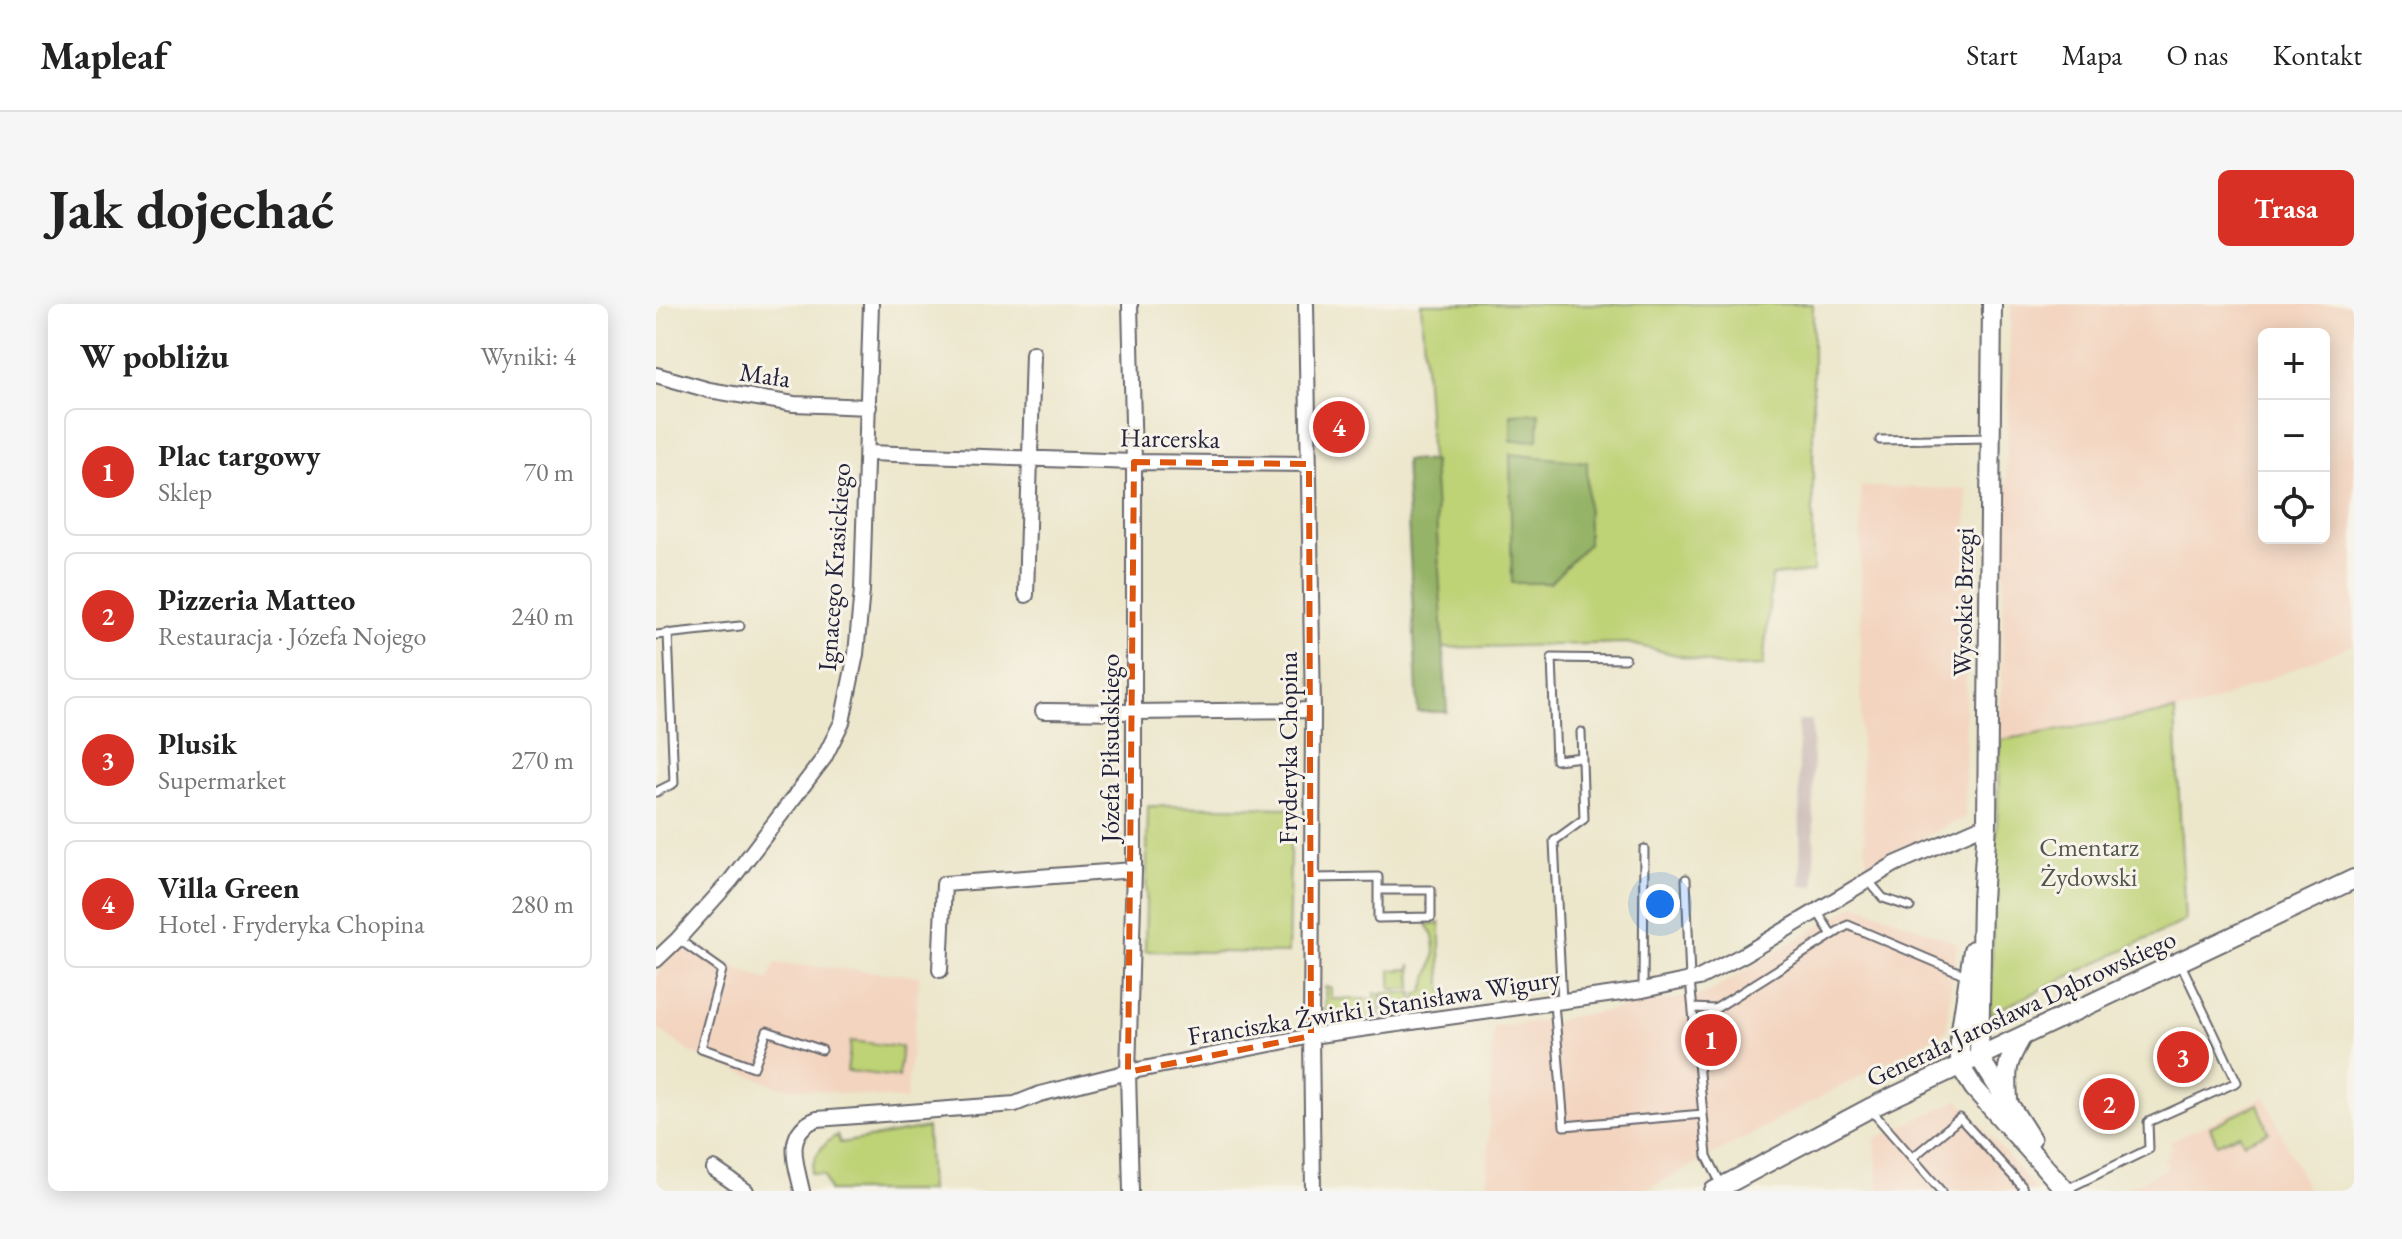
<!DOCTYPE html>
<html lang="pl">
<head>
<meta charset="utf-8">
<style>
	:root { --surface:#fff; --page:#f6f6f6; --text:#222; --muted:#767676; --line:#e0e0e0; --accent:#d93025 }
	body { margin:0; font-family:"EB Garamond",serif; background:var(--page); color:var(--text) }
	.controls { position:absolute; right:24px; top:24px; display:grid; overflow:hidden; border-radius:12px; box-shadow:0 4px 20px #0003 }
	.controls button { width:72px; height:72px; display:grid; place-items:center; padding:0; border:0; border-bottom:2px solid var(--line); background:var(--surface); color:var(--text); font:40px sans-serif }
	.you { position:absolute; left:1004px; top:600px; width:28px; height:28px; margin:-20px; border:6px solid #fff; border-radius:50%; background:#1a73e8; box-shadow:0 0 0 12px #1a73e833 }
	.badge { display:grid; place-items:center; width:52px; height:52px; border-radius:50%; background:var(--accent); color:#fff; font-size:26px; font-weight:700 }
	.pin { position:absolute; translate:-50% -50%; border:4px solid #fff; box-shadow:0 2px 8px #0006 }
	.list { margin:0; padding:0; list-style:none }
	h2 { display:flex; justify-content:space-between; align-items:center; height:104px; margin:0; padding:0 32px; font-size:34px }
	h2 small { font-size:26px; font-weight:400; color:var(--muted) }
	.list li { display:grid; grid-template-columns:52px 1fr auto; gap:24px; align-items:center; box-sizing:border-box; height:128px; margin:0 16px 16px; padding:0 16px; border:2px solid var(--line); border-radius:12px }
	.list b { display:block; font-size:30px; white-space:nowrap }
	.list p { margin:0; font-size:26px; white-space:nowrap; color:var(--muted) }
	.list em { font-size:26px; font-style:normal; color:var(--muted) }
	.icon { flex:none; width:44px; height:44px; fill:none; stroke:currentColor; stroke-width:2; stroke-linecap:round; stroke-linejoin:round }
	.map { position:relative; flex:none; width:1698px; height:887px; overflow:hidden; border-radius:12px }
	header { display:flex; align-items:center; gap:48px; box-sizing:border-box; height:112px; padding:0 40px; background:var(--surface); border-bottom:2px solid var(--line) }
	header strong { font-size:38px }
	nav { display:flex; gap:44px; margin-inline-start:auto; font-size:28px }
	.intro { display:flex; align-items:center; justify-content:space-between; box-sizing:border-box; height:192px; padding:0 48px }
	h1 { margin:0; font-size:56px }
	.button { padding:20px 36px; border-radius:12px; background:var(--accent); color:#fff; font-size:28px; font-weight:700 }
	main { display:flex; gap:48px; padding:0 48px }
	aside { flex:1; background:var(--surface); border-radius:12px; box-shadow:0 4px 20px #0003 }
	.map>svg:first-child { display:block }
	.built { fill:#f3d4bf; fill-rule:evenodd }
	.industrial { fill:#cfc0bb }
	.green { fill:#bed276; stroke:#707a58; stroke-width:2; fill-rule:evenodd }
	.forest { fill:#96b467; stroke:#5c6b51; stroke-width:2 }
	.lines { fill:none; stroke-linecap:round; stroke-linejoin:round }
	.service-casing { stroke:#69676d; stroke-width:11 }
	.minor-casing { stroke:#69676d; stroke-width:18 }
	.tertiary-casing { stroke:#69676d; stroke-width:22 }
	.service { stroke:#fff; stroke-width:7 }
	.minor { stroke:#fff; stroke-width:14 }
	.tertiary { stroke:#fff; stroke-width:18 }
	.marked { fill:none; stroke:#de560e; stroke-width:6; stroke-dasharray:16 10; stroke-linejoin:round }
	.labels { text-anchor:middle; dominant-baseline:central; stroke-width:6; stroke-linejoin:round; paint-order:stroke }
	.street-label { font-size:26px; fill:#22223b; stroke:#f7f3e8 }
	.park-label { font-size:26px; fill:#51574d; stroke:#f7f3e8 }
</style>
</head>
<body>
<header>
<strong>Mapleaf</strong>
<nav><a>Start</a><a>Mapa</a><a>O nas</a><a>Kontakt</a></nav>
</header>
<div class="intro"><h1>Jak dojechać</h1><a class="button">Trasa</a></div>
<main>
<aside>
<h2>W pobliżu<small>Wyniki: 4</small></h2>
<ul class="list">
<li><span class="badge">1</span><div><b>Plac targowy</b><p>Sklep</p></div><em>70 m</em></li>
<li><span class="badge">2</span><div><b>Pizzeria Matteo</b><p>Restauracja · Józefa Nojego</p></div><em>240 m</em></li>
<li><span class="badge">3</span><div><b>Plusik</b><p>Supermarket</p></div><em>270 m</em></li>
<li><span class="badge">4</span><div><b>Villa Green</b><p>Hotel · Fryderyka Chopina</p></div><em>280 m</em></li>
</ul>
</aside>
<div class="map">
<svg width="1698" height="887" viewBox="0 0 1698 887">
	<rect width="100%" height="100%" fill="#f7f3e8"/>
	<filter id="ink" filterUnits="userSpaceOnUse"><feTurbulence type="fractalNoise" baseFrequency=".0125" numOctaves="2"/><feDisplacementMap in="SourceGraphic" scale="16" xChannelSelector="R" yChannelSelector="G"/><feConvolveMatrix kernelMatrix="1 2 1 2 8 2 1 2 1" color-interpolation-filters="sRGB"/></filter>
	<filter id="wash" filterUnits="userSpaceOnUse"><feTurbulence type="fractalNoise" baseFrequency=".006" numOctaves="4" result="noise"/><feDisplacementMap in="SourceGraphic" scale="32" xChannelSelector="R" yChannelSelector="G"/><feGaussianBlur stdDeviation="1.8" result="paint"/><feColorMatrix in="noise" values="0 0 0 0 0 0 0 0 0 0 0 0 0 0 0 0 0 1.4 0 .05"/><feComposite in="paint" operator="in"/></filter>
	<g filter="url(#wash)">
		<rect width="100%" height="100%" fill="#ece6cb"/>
		<!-- built -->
		<path class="built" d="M1355,0H1698V340L1542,404L1344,436ZM1608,30H1668V234H1608Z
			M1205,183L1311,185L1309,513L1211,561L1205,493Z
			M1200,600L1301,639L1290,727L987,887H831L837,723L886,717L900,719L909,714L1050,690Z
			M32,636L62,657L112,676L119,659L264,672L250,796L121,782L34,748L0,723V670Z
			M1609,793L1652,887H1465L1512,864L1508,855L1514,852L1512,847L1517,844L1514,837Z
			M1303,796L1381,887H1223L1219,835Z"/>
		<!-- industrial -->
		<path class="industrial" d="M1142,416H1156L1159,582H1145Z"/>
		<!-- green -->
		<path class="green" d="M765,0H1157V268L1116,272L1107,362L1071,363L971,339L787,344ZM855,150L894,279L856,278Z
			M1519,407L1529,617L1334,710L1344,436Z
			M492,502L635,504L632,649L489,647Z
			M784,619C784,637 784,655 785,673C785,686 792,694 788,706L762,709L761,689L767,688C777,659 786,644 771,620Z
			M755,660L756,685H735V666L754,665Z
			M669,683L675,684V695H719V689H724V714L670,720Z
			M727,689H757L758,710L727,713Z
			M195,737L246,743L242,773L191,767Z
			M1602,800L1613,828L1588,839L1583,830L1561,840L1554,823Z
			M271,824L274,887H173L168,871L155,869C158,851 165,841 181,831L184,839Z"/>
		<!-- forest -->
		<path class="forest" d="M883,109L882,136L855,137V110Z
			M854,150L931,158L932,240L894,279H856Z
			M749,156L777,157L791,408H762Z"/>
	</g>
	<g filter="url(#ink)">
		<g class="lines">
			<!-- service casing -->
			<g class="service-casing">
				<path id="service" d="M1224,136L1333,134
					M0,331L84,322
					M926,453L900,456L896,354L969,355
					M0,488L18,479L12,329
					M656,574L722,573V586H775V613L722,614V586
					M1030,575L1034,676L1051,852L1065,880
					M1212,576L1227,594L1254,603
					M1161,607L1176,631
					M22,635L66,666L45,744L98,763L111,727L166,746
					M987,686L988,545
					M906,698L898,537L928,515L925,428
					M898,699L908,822L1047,810
					M1037,704L1059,705L1192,621L1312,672
					M1215,806L1285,887
					M1256,854L1304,814L1366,882L1367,887
					M1411,885L1493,845L1492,818L1581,778L1524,658"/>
			</g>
			<!-- minor casing -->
			<g class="minor-casing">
				<path id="minor" d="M474,0L478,158V566L472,768L475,887
					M650,0L657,406L655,732L657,887
					M0,71L53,86L138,100L213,103
					M211,149L478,158L653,160
					M370,291L377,49
					M387,407L478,408L657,406
					M0,656L22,635L75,576L168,454L186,418L200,350L206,286L215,0
					M284,666L288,580L478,566
					M58,865L90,887
					M146,887C140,859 127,828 161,815L359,800L384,790L472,768L655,732L987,686L1043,674L1089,650L1239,560L1331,520"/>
			</g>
			<!-- tertiary casing -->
			<g class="tertiary-casing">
				<path id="tertiary" d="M1317,646L1304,732V762L1318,784L1410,887
					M1323,753L1326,596L1331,520L1336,0
					M1323,753L1375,835
					M1352,795C1350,765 1350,760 1365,734
					M1058,887L1214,804L1698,575"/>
			</g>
			<!-- service -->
			<use href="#service" class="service"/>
			<!-- minor -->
			<use href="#minor" class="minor"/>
			<!-- tertiary -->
			<use href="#tertiary" class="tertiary"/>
		</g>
	</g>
	<!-- marked area -->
	<path class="marked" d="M478,158L653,160L655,732L472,768Z"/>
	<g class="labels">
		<!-- street labels -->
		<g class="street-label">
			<text transform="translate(109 71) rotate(8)">Mała</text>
			<text transform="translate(514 134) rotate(1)">Harcerska</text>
			<text transform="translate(178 263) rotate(-86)">Ignacego Krasickiego</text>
			<text transform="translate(1307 298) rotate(-89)">Wysokie Brzegi</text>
			<text transform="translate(454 444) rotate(-90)">Józefa Piłsudskiego</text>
			<text transform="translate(632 444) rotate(-90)">Fryderyka Chopina</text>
			<text transform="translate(718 703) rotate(-9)">Franciszka Żwirki i Stanisława Wigury</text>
			<text transform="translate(1365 704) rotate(-25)">Generała Jarosława Dąbrowskiego</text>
		</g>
		<!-- park labels -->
		<g class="park-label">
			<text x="1433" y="543">Cmentarz<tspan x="1433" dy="30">Żydowski</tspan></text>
		</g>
	</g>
</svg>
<div class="controls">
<button>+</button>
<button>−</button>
<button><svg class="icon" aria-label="locate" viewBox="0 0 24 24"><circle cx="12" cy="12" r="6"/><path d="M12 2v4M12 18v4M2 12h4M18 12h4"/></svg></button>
</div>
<div class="you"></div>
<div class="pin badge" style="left:1055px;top:736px">1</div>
<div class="pin badge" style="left:1453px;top:800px">2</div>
<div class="pin badge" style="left:1527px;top:753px">3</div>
<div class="pin badge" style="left:683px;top:123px">4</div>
</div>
</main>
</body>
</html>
